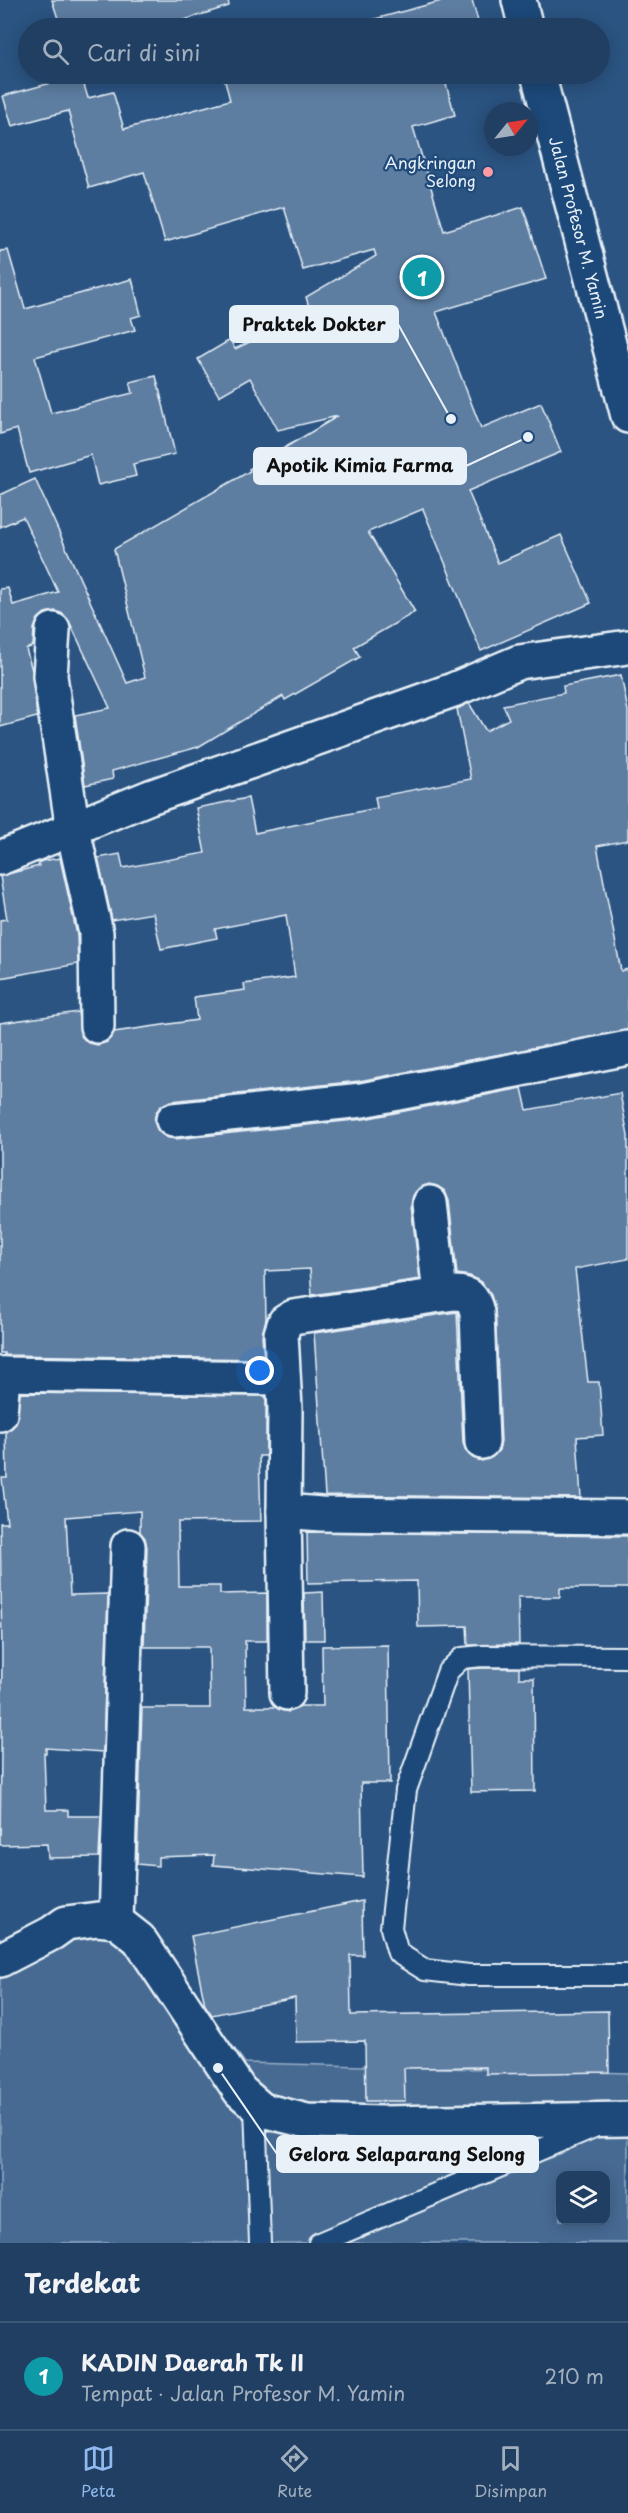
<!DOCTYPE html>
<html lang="id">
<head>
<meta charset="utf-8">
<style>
	:root { --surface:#203f62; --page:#284668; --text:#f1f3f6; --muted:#a2afbe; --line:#3d5877; --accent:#90b9f0 }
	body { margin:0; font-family:"Playpen Sans",sans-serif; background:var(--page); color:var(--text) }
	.controls { position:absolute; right:18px; bottom:18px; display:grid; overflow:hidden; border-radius:12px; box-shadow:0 3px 15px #0003 }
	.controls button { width:54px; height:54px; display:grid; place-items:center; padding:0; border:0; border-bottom:2px solid var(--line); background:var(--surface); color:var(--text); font:30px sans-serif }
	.compass { position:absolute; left:484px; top:102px; width:54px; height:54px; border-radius:50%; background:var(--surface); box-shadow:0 3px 15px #0003; rotate:60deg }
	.you { position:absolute; left:260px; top:1371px; width:21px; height:21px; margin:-15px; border:4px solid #fff; border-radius:50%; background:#1a73e8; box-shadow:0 0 0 9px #1a73e833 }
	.badge { display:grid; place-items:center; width:39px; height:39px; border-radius:50%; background:var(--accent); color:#fff; font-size:20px; font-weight:700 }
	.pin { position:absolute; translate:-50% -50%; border:3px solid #fff; box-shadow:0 2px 6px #0006 }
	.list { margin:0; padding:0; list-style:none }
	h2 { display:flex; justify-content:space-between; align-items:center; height:78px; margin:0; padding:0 24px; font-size:26px }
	h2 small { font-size:20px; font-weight:400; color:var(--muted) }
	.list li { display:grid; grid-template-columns:39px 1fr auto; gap:18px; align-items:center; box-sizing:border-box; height:108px; padding:0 24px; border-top:2px solid var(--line) }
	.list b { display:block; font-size:22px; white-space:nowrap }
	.list p { margin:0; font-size:20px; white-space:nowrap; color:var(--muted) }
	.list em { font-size:20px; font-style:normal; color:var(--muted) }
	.icon { flex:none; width:33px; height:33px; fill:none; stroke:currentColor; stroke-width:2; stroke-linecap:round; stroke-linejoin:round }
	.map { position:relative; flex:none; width:628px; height:2243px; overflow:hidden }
	.search { position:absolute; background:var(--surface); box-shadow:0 3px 15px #0003; left:18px; right:18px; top:18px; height:66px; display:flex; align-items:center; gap:15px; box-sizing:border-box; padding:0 21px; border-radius:33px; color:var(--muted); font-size:22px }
	.sheet { height:186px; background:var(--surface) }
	nav { display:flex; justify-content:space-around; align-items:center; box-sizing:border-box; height:84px; border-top:2px solid var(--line); background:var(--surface); font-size:16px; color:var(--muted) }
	nav a { display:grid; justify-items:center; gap:3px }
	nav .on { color:var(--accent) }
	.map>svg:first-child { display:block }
	.green { fill:#476b93; stroke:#98aec6; stroke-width:1.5; fill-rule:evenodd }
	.building { fill:#5d7da1; stroke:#e8f1f8; stroke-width:1.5 }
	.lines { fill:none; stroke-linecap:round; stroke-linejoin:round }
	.service-casing { stroke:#e8f1f8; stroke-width:24 }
	.minor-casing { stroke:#e8f1f8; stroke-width:38 }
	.tertiary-casing { stroke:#e8f1f8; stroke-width:38 }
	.secondary-casing { stroke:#e8f1f8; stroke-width:38 }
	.service { stroke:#1f4a7a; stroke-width:20 }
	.minor { stroke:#1f4a7a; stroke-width:33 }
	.tertiary { stroke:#1f4a7a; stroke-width:33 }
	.secondary { stroke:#1f4a7a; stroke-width:33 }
	.poi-dot { fill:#ff9aa2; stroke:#1f4a7a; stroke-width:2 }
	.labels { text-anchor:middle; stroke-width:4.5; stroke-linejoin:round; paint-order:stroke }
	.poi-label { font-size:16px; fill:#e8f1f8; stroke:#1f4a7a; text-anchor:end }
	.street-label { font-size:16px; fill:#e8f1f8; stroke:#1f4a7a }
	.leader { fill:none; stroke:#e8f1f8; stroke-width:2 }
	.callout-dot { fill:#e8f1f8; stroke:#1f4a7a; stroke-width:2 }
	.callout { fill:#e8f1f8; stroke:#e8f1f8; stroke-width:2 }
	.callout-label { font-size:18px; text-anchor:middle; font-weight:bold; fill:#111 }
</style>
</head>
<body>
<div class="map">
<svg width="628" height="2243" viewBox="0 0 628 2243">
	<rect width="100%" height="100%" fill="#2b5482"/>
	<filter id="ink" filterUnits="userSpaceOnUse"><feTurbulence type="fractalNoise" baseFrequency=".0167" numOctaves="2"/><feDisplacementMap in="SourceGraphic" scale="12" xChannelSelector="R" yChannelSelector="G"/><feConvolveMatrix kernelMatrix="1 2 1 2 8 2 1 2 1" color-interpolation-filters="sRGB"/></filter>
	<g filter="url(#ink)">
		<!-- green -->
		<path class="green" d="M126 1901 245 2063 628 2073V2243H0V1964ZM560 2176H606V2220H560Z"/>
		<!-- building -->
		<g class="building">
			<polygon points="52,0 228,0 229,6 159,28 61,28"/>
			<polygon points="445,0 472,0 480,28 342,28"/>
			<polygon points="223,74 443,74 455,115 413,127 444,231 523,207 546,279 436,312 481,428 541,403 561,452 468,491 498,563 561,535 591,603 481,651 423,509 368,532 415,612 354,647 360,657 285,700 283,696 198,747 112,771 113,779 85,785 75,715 110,708 69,621 63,614 55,611 45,613 38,619 34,629 33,646 26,649 32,670 37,717 0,727 0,589 8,588 13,605 58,592 23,517 0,527 0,495 35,479 127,683 145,677 114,549 250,471 249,469 338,416 278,430 250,378 219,396 198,359 230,340 235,349 311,313 306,297 376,256 374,250 303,270 284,207 165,242 144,172 89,188 68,111 12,126 3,96 81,75 88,98 113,92 124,129 230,100"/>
			<polygon points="8,250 25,309 132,279 141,315 131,318 135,330 35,357 51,413 133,393 130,382 156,376 175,454 133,464 136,476 98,485 91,455 29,473 17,429 0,434 0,251"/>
			<polygon points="621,675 628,711 628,840 597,846 621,971 628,969 628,1030 359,1081 171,1101 162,1105 156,1112 154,1121 158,1131 166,1137 175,1139 364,1119 522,1088 527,1110 620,1093 628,1136 628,1259 575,1269 588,1382 599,1382 603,1435 577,1437 581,1498 325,1495 314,1333 457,1312 463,1443 466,1451 473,1458 482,1461 492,1457 499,1450 501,1441 495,1309 491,1295 481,1282 470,1276 457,1274 449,1201 445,1191 437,1186 429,1184 419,1188 413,1196 411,1205 420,1279 312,1295 310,1269 265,1271 266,1319 262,1335 264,1359 4,1355 4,1353 0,1353 0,1023 78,1012 81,1036 88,1043 98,1045 107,1042 114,1032 197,1020 194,997 245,990 244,984 295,977 286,915 215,929 217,938 161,949 153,913 112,920 98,858 120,854 123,868 205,853 196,808 248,798 255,833 377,808 375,797 471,779 457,709 469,703 486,731 509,719 503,705 564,693 563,686"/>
			<polygon points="60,858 77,935 78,964 0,978 0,920 7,919 0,876 39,866 38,863 42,861"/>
			<polygon points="20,1393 266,1396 266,1456 259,1456 261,1521 178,1522 179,1586 220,1586 220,1594 267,1593 267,1641 245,1641 246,1707 275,1707 288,1712 300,1706 323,1706 322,1646 388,1645 390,1783 361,1783 363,1877 213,1865 214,1855 158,1857 158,1866 137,1864 142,1708 210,1708 209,1647 144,1647 147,1547 145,1538 140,1532 140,1511 66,1517 70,1595 108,1594 103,1752 46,1748 46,1753 44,1753 46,1810 68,1810 68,1816 101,1816 99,1857 48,1858 47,1844 0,1845 2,1655 0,1523 7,1523 2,1478 7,1478 6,1431 16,1424"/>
			<polygon points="307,1532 628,1536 628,1588 560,1588 560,1597 518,1597 519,1644 468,1645 467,1626 418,1627 417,1581 308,1583"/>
			<polygon points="323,1592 324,1640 305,1640 304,1593"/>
			<polygon points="483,1668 519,1668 519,1678 534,1678 535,1791 471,1792 468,1669"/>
			<polygon points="362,1901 363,1955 350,1955 351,2015 608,2011 609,2072 486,2074 486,2067 404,2068 405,2101 366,2101 365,2041 296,2042 295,1998 212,2015 205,2005 191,1936"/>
		</g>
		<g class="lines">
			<!-- service casing -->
			<g class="service-casing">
				<g id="service">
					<polyline points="628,1657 482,1656 462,1658 448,1671 406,1790 391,1928 398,1953 425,1970 469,1975 628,1975"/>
					<polyline points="255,2106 260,2243"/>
					<polyline points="319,2243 594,2127"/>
				</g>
			</g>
			<!-- minor casing -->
			<g class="minor-casing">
				<g id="minor">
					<polyline points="53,630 50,676 73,830 96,933 97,1026"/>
					<polyline points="173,1120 362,1100 628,1048"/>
					<polyline points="430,1203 440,1294"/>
					<polyline points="0,1374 283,1378"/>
					<polyline points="0,1414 3,1374"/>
					<polyline points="284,1511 321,1514 628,1517"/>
					<path d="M287 1693 284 1511 285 1409 281 1334 285 1322 293 1317 454 1293C469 1293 474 1298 477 1313L482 1442"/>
					<polyline points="116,1921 128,1546"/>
					<polyline points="0,1960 52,1933 66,1923 98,1919 116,1921 139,1939 240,2091 262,2110 307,2121 381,2123 628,2119"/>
				</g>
			</g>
			<!-- tertiary casing -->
			<g class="tertiary-casing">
				<polyline id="tertiary" points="0,858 150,797 453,690 519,662 628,647"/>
			</g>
			<!-- secondary casing -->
			<g class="secondary-casing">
				<g id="secondary">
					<polyline points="519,0 526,28"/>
					<path id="s1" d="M538 74 628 416"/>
				</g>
			</g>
			<!-- service -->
			<use href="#service" class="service"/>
			<!-- minor -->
			<use href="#minor" class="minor"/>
			<!-- tertiary -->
			<use href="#tertiary" class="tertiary"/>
			<!-- secondary -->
			<use href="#secondary" class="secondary"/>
		</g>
	</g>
	<!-- markers -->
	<circle class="poi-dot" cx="488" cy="172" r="6"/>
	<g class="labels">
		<!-- poi labels -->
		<g class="poi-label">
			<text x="476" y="169">Angkringan<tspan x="476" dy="18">Selong</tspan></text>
		</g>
		<!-- street labels -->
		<g class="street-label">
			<text dy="6" stroke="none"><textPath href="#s1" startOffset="159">Jalan Profesor M. Yamin</textPath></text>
		</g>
	</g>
	<!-- callouts -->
	<path class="leader" d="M451 419L398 324M528 437L466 466M218 2068L277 2154"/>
	<g class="callout-dot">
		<circle cx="451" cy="419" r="6"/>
		<circle cx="528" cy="437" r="6"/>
		<circle cx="218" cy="2068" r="6"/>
	</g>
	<g class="callout">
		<rect x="230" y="306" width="168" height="36" rx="6"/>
		<rect x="254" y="448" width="212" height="36" rx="6"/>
		<rect x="277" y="2136" width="261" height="36" rx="6"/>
	</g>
	<g class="callout-label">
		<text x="314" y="331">Praktek Dokter</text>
		<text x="360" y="472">Apotik Kimia Farma</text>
		<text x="407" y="2161">Gelora Selaparang Selong</text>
	</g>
</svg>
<div class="controls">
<button><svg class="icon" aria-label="layers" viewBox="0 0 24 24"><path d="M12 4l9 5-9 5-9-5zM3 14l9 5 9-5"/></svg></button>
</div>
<svg class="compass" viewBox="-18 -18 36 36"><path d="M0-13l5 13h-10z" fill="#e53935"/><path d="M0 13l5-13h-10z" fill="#a2afbe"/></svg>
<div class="you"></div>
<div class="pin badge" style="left:422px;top:277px;background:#0f9aa8">1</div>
<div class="search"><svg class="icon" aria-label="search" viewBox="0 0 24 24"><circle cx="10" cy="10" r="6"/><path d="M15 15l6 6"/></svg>Cari di sini</div>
</div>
<section class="sheet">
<h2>Terdekat<small></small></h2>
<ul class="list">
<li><span class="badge" style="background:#0f9aa8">1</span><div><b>KADIN Daerah Tk II</b><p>Tempat · Jalan Profesor M. Yamin</p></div><em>210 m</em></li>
</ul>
</section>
<nav>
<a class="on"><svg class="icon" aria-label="map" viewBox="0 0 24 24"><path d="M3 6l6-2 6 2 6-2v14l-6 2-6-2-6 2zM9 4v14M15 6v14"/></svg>Peta</a>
<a><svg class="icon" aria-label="directions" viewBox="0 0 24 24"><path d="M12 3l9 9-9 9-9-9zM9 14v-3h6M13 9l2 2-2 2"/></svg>Rute</a>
<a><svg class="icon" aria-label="saved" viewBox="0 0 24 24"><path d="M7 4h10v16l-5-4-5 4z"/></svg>Disimpan</a>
</nav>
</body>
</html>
